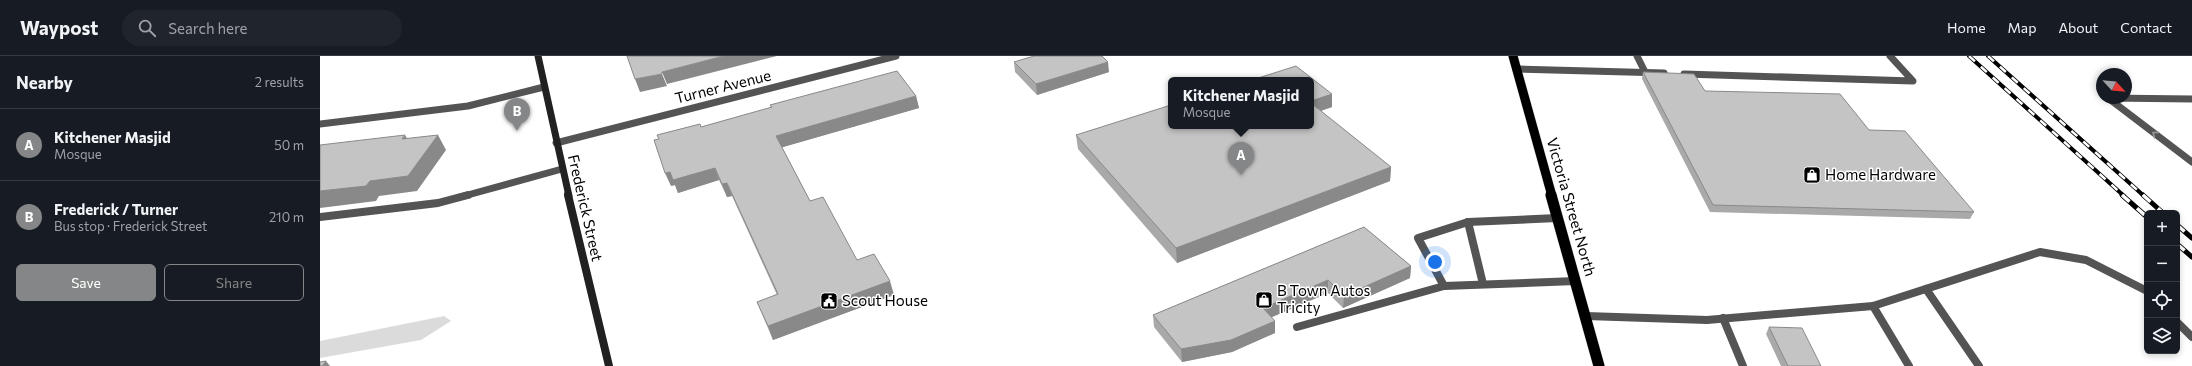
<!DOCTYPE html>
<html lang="en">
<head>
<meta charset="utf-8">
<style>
	:root { --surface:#171b24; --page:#20242c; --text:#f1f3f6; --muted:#9ea1a6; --line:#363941; --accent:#858687 }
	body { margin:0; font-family:Commissioner,sans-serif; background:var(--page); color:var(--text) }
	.controls { position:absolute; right:12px; bottom:12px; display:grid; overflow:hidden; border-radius:6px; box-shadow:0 2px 6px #0003 }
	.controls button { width:36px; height:36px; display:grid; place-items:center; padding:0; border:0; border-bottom:1px solid var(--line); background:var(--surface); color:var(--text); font:20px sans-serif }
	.compass { position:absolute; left:1776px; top:12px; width:36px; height:36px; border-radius:50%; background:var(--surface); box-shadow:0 2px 6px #0003; rotate:116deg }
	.you { position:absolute; left:1115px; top:206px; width:14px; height:14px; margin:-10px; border:3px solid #fff; border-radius:50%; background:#1a73e8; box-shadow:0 0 0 6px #1a73e833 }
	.badge { display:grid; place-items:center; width:26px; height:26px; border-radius:50%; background:var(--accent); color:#fff; font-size:13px; font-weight:700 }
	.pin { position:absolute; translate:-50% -33px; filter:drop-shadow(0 1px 2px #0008) }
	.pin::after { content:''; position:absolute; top:21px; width:14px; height:12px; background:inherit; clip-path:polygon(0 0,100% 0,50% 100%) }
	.popup { position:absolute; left:848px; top:21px; width:146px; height:52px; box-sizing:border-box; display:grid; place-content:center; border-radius:6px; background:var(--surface); filter:drop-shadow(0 1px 3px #0005); font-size:13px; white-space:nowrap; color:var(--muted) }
	.popup b { font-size:15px; color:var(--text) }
	.popup::after { content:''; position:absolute; left:50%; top:100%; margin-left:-8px; border:8px solid transparent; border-top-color:var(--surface) }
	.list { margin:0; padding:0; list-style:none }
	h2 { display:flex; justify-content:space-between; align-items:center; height:52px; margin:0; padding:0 16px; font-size:17px }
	h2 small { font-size:13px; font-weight:400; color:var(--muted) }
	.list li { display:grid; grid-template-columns:26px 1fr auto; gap:12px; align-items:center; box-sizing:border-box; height:72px; padding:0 16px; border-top:1px solid var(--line) }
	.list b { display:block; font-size:15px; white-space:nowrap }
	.list p { margin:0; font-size:13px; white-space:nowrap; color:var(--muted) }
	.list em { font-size:13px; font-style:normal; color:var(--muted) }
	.actions { display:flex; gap:8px; padding:12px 16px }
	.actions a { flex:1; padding:9px 0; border:1px solid var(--accent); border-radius:6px; text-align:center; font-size:14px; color:var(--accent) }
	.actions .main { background:var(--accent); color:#fff }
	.icon { flex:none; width:22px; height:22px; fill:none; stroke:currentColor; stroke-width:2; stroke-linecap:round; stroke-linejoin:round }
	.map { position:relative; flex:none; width:1872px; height:310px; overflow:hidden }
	header { display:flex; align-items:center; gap:24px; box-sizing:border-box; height:56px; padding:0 20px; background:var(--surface); border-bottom:1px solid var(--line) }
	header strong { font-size:19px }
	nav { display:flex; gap:22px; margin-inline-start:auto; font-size:14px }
	.search { width:280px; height:36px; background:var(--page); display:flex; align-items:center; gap:10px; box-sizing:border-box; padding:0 14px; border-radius:22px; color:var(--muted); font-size:15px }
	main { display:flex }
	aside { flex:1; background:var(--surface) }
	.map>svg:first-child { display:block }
	.green { fill:#dbdbdb }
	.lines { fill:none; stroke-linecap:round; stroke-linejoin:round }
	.primary-far1-casing { stroke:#dbdbdb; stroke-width:10 }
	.primary-casing { stroke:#dbdbdb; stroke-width:12 }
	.service-far1 { stroke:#545454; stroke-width:7 }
	.service { stroke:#545454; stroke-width:8 }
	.minor { stroke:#545454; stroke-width:7 }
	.secondary-far1 { stroke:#212121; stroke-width:7 }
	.secondary { stroke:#212121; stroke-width:8 }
	.primary-far1 { stroke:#000; stroke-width:9 }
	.primary { stroke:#000; stroke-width:11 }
	.rail-far1-casing { stroke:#000; stroke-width:4 }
	.rail-casing { stroke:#000; stroke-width:5 }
	.rail-far1 { stroke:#fff; stroke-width:2.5; stroke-dasharray:8; stroke-linecap:butt }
	.rail { stroke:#fff; stroke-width:3.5; stroke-dasharray:10; stroke-linecap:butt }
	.wall { fill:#a9a9a9 }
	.shaded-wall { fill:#898989 }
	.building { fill:#c4c4c4; stroke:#898989 }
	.oneway { stroke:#989898 }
	.labels { text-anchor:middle; stroke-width:3; stroke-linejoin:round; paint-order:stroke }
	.street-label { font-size:15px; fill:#000; stroke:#fff }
	.poi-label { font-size:15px; fill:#000; stroke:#fff; text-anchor:start }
</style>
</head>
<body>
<header>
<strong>Waypost</strong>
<div class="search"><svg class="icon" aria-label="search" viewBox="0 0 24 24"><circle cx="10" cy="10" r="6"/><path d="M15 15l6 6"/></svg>Search here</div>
<nav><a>Home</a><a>Map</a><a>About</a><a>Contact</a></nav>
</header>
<main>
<aside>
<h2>Nearby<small>2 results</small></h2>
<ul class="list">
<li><span class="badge">A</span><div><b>Kitchener Masjid</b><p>Mosque</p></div><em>50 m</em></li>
<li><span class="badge">B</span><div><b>Frederick / Turner</b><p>Bus stop · Frederick Street</p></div><em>210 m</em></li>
</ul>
<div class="actions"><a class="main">Save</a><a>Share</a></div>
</aside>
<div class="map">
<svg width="1872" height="310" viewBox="0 0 1872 310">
	<rect width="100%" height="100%" fill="#fff"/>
	<!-- green -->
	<polygon class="green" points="124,260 131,265 101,284 0,302 0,285"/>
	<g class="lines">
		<!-- primary-far1 casing -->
		<g class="primary-far1-casing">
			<polyline id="primary-far1" points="1193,0 1232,140"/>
		</g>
		<!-- primary casing -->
		<g class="primary-casing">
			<polyline id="primary" points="1231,139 1279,310"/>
		</g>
		<!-- service-far1 -->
		<g class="service-far1">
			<polyline points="1317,0 1325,16"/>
			<polyline points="1196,13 1344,17"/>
			<polyline points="1364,18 1593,25 1570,0"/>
			<polyline points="1872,43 1788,42 1872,106"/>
			<polyline points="0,68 148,50 224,31"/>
			<polyline points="144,140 242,113"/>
		</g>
		<!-- service -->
		<g class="service">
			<polyline points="0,161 118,147 148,139"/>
			<polyline points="1238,162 1148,166 1098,182 1124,230 1256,225"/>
			<polyline points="1148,166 1163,228"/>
			<polyline points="1606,233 1659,310"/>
			<polyline points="1553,250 1589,310"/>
			<polyline points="1266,260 1387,264 1553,250 1720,196 1766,204 1827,235"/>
			<polyline points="1403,262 1423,310"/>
			<polyline points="1857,266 1872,281"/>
			<polyline points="977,271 1124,230"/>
		</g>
		<!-- minor -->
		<polyline class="minor" points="236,87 576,0"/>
		<!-- secondary-far1 -->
		<polyline class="secondary-far1" points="218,0 249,140"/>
		<!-- secondary -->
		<polyline class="secondary" points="248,139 289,310"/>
		<!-- primary-far1 -->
		<use href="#primary-far1" class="primary-far1"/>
		<!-- primary -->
		<use href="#primary" class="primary"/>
		<!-- rail-far1 casing -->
		<g class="rail-far1-casing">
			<g id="rail-far1">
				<polyline points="1649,0 1804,140"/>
				<polyline points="1668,0 1824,140"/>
			</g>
		</g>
		<!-- rail casing -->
		<g class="rail-casing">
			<g id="rail">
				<polyline points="1802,139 1827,161"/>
				<polyline points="1823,139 1843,157"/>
				<polyline points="1857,169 1872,182"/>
				<polyline points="1857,188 1872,201"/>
			</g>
		</g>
		<!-- rail-far1 -->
		<use href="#rail-far1" class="rail-far1"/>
		<!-- rail -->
		<use href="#rail" class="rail"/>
	</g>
	<!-- wall -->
	<g class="wall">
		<polygon points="694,6 789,16 717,39 695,16"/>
		<polygon points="1323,16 1385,35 1549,74 1654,156 1650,163 1390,156 1322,23"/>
		<polygon points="991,24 1012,51 1001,55 1071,111 1070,125 857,207 758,93 756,79"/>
		<polygon points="596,40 599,52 462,91 490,145 537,204 574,239 453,284 437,246 457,239 412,140 407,141 399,124 358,137 355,129 351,130 381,71 451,52 450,49"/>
		<polygon points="1044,171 1091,210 1090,222 1023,252 1008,237 951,261 955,277 912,296 862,306 834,271 833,259"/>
		<polygon points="1449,271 1501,310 1461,310 1446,278"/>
	</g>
	<!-- shaded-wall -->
	<g class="shaded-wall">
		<polygon points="404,0 457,0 347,28 342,16"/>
		<polygon points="788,6 789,16 717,39 716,28"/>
		<polygon points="342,18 347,30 320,36 315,23"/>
		<polygon points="1012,38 1012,51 991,58 991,45"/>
		<polygon points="596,40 599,52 460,92 456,80"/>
		<polygon points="85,79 94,94 82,83"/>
		<polygon points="118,79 126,94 97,135 59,140 56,145 0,152 0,135 50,125"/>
		<polygon points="1071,111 1070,125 857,207 856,192"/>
		<polygon points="395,112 399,124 358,137 355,129 351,130 345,117 350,116"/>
		<polygon points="407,127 412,140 407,141 402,128"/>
		<polygon points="1091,210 1090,222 1023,252 1024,240"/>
		<polygon points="1008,224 1008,237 943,265 943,252"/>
		<polygon points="570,225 574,239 453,284 448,270"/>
		<polygon points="955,265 955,277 912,296 862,306 861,293"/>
		<polygon points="6,305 10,310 2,310"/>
	</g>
	<!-- building -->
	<g class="building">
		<polygon points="307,0 404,0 342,16 342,18 315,23"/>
		<polygon points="714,0 782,0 788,6 716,28 694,6"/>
		<polygon points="976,10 1012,38 991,45 991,24 932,24"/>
		<polygon points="577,15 596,40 456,80 490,145 503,141 537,204 554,198 570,225 448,270 437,246 458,238 407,127 402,128 395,112 353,124 350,116 345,117 334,84 339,83 337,79 380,68 381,71 452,51 450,49"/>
		<polygon points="1323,16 1374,18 1385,35 1520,38 1549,74 1585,75 1654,156 1393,149"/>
		<polygon points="991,47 1071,111 856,192 756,79 851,49 851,70 991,70"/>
		<polygon points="85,79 82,83 118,79 88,120 50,125 46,130 0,135 0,89"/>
		<polygon points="1044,171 1091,210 1024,240 1008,224 943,252 955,265 911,284 861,293 833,259"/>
		<polygon points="1449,271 1482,272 1501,310 1468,310"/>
		<polygon points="6,305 2,310 0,310 0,306"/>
	</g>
	<!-- one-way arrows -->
	<defs><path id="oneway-chevron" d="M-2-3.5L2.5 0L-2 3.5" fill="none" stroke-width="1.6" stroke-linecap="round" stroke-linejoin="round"/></defs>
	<use class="oneway" href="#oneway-chevron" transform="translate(1835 78) rotate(-143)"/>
	<!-- icons -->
	<defs>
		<g id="shop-square" transform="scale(0.9)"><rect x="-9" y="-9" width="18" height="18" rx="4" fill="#000" stroke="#fff"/><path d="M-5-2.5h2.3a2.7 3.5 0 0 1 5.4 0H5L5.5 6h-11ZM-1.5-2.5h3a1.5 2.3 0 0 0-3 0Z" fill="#fff"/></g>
		<g id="civic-square" transform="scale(0.9)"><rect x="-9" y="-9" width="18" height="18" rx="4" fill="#000" stroke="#fff"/><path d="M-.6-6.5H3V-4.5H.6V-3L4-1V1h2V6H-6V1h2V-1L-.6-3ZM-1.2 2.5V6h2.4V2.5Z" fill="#fff"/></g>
	</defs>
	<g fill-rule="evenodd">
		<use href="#shop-square" x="1492" y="119"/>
		<use href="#shop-square" x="944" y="244"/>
		<use href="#civic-square" x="509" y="245"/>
	</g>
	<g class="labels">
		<!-- street labels -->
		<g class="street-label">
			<text transform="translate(403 31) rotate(-14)" y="5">Turner Avenue</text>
			<text transform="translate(1251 151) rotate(74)" y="5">Victoria Street North</text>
			<text transform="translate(265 152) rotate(77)" y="5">Frederick Street</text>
		</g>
		<!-- poi labels -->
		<g class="poi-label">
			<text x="1505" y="124">Home Hardware</text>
			<text x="957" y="240">B Town Autos<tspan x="957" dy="17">Tricity</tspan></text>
			<text x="522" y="250">Scout House</text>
		</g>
	</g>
</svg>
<div class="controls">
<button>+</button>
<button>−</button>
<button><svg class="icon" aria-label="locate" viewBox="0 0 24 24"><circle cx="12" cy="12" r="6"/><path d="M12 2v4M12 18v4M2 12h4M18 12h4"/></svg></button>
<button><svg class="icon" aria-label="layers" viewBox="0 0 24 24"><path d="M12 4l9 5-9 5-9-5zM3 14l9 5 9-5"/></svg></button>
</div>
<svg class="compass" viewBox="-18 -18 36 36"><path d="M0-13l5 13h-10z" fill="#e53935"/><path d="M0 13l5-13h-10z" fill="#9ea1a6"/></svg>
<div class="you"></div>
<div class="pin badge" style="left:921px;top:119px">A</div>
<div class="popup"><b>Kitchener Masjid</b>Mosque</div>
<div class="pin badge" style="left:197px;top:75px">B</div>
</div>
</main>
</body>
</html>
